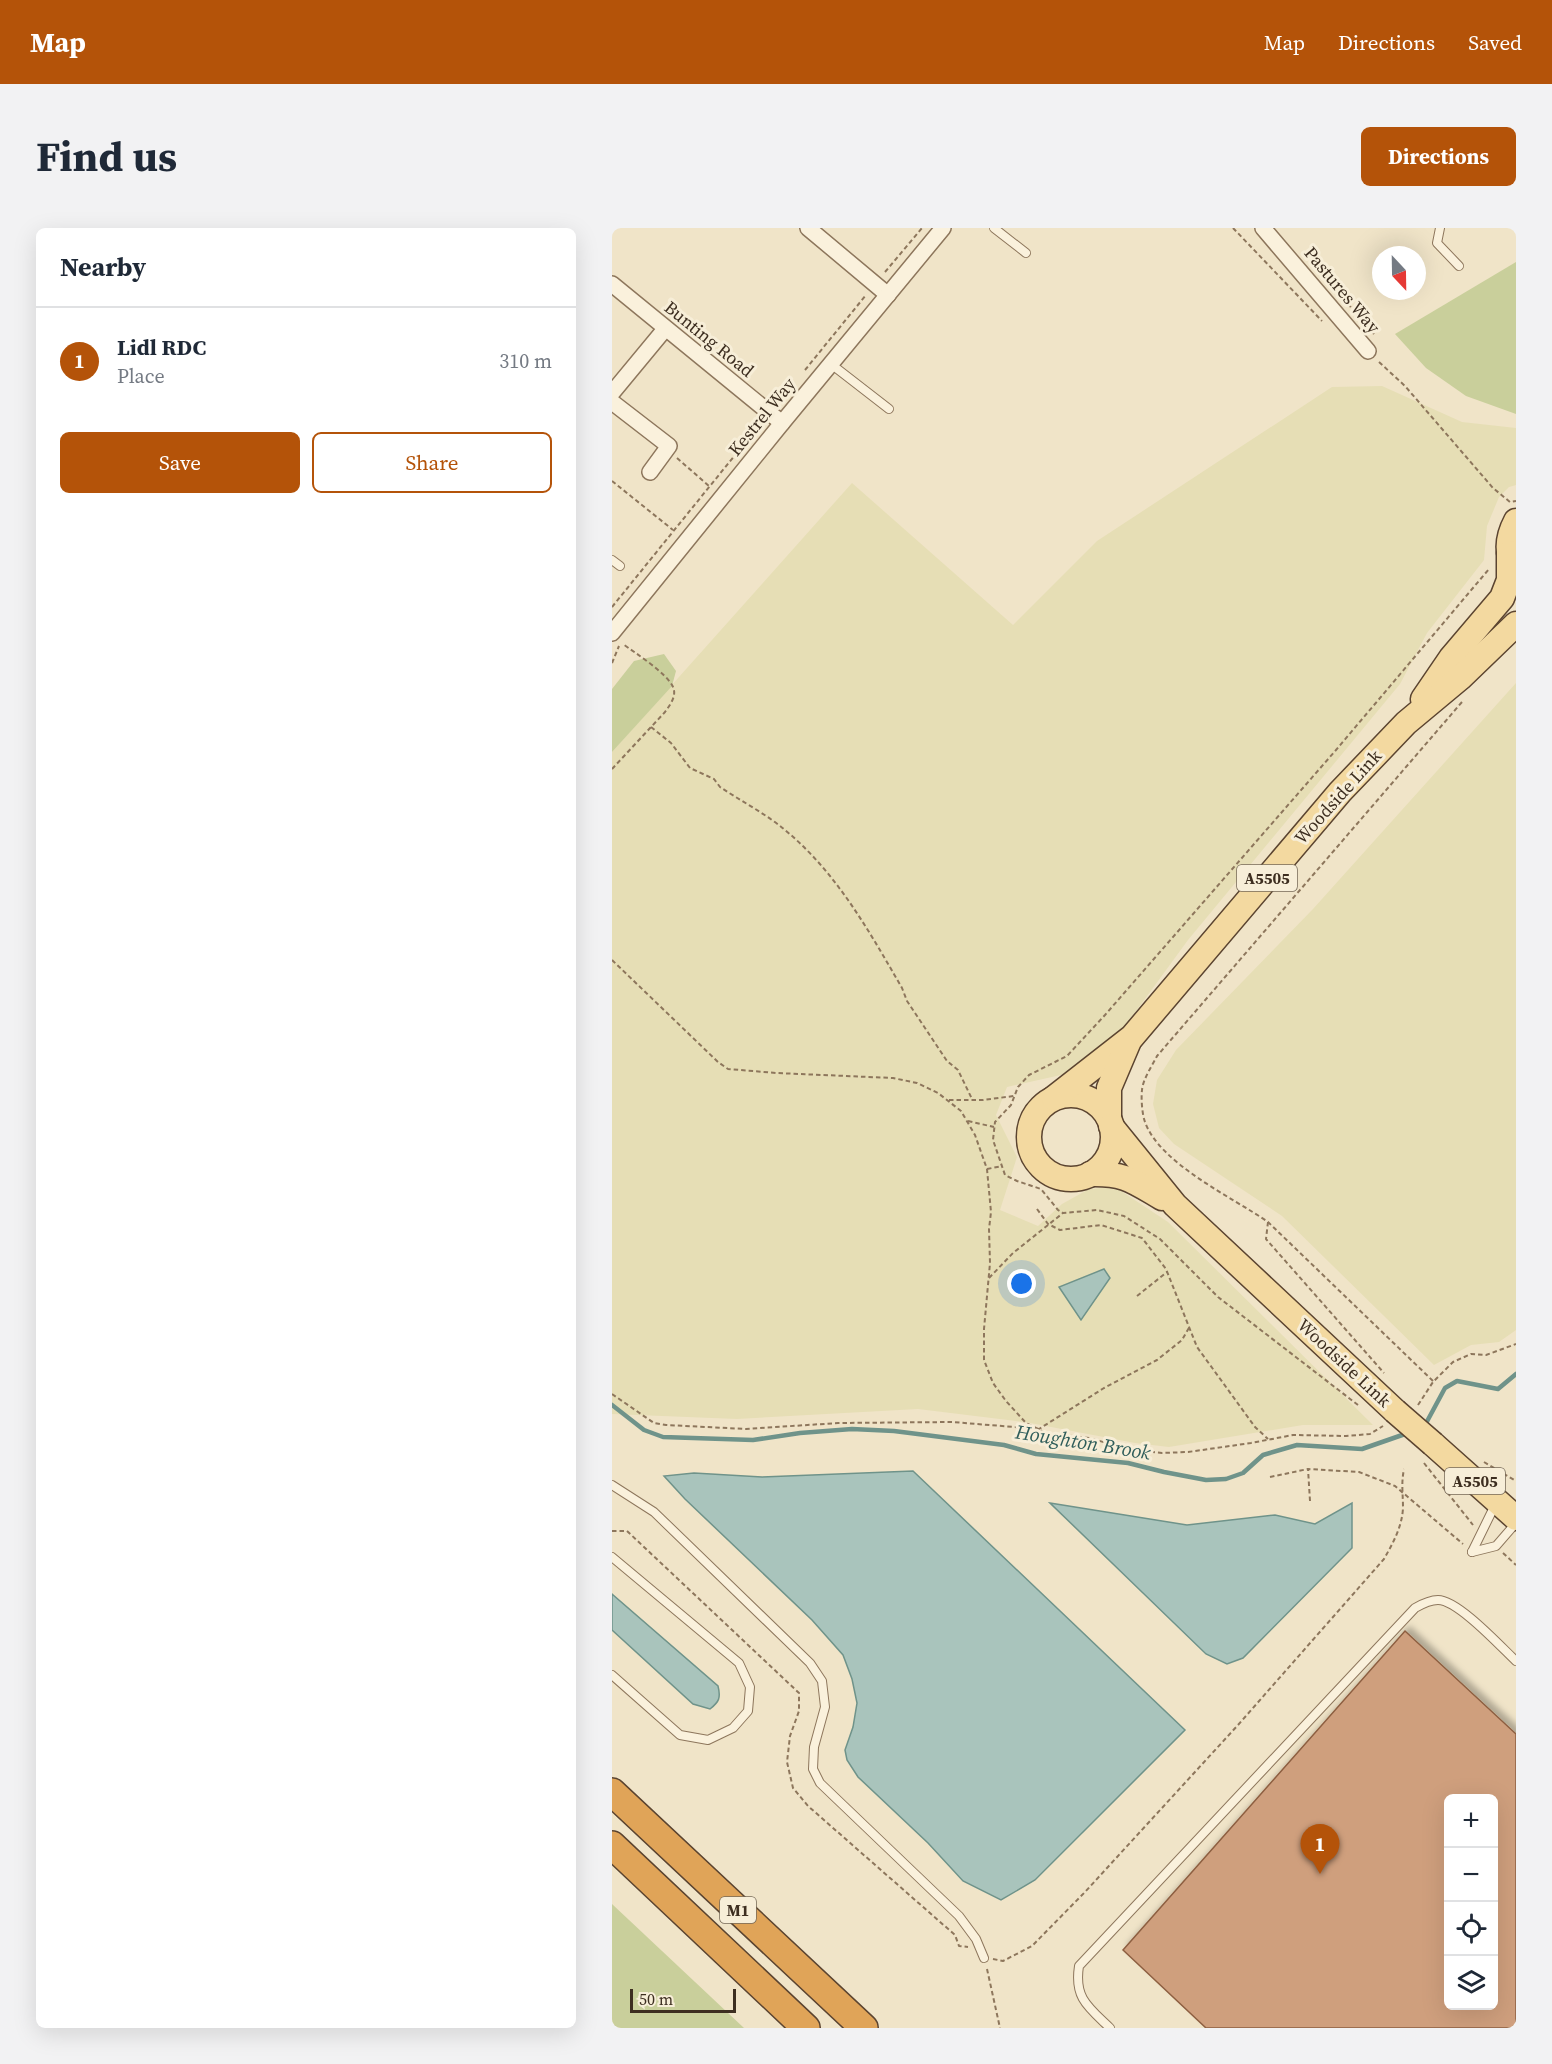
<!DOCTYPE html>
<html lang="en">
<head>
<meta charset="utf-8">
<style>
	:root { --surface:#fff; --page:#f2f2f3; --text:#1f2937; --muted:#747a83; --line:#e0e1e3; --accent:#b45309 }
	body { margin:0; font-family:"Source Serif 4",serif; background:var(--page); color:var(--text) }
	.controls { position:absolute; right:18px; bottom:18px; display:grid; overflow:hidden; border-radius:9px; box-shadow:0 6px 24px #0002 }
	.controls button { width:54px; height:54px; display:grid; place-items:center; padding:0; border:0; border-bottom:2px solid var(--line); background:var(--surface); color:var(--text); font:30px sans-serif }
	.compass { position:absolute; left:760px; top:18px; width:54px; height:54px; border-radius:50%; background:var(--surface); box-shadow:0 6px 24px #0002; rotate:158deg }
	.scale { position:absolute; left:18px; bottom:15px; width:106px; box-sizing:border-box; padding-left:6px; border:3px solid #3d2e20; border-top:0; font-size:16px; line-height:21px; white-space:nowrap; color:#3d2e20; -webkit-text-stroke:4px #f7eed8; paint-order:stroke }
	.you { position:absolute; left:410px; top:1056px; width:21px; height:21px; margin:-15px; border:4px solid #fff; border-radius:50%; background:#1a73e8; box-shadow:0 0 0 9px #1a73e833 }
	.badge { display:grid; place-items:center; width:39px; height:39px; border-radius:50%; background:var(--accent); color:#fff; font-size:20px; font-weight:700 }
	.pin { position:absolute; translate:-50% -50px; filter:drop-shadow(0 2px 3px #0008) }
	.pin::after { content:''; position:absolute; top:32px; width:21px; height:18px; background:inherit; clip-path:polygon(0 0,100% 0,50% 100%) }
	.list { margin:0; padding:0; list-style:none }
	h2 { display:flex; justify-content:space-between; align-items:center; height:78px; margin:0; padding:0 24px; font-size:26px }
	h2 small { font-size:20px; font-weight:400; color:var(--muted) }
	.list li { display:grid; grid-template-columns:39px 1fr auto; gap:18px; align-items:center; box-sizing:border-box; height:108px; padding:0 24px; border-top:2px solid var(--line) }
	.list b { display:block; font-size:22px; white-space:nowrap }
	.list p { margin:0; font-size:20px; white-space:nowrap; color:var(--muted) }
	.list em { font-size:20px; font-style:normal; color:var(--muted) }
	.actions { display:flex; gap:12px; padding:18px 24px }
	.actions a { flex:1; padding:14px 0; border:2px solid var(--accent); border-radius:9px; text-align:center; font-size:21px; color:var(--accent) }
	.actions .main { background:var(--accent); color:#fff }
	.icon { flex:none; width:33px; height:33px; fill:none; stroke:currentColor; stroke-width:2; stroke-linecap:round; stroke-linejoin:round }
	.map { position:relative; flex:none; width:904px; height:1800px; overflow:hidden; border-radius:9px }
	header { display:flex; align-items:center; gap:36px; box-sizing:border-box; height:84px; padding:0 30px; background:var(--accent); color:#fff }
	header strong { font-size:28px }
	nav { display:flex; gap:33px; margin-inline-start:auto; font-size:21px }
	.intro { display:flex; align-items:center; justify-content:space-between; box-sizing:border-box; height:144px; padding:0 36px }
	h1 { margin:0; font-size:42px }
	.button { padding:15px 27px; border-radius:9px; background:var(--accent); color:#fff; font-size:21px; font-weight:700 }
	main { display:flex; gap:36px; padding:0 36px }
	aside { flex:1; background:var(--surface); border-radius:9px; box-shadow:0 6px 24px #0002 }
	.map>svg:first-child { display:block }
	.farmland { fill:#e6deb5 }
	.green { fill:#c9cf9b }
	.water { fill:#a9c4bc; stroke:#6f938a; stroke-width:1.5 }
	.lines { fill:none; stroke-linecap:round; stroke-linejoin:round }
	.stream { stroke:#6f938a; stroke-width:4.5 }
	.building { fill:#cf9f7d; stroke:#8d5f41; stroke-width:1.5; fill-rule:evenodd; filter:url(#shadow) }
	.service-casing { stroke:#8d765c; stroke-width:10 }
	.minor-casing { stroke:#8d765c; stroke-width:18 }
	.primary-casing { stroke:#5b4430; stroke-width:27 }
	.motorway-casing { stroke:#5b4430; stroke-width:30 }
	.path { stroke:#8d765c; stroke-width:2; stroke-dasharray:4.5 3; stroke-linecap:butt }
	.service { stroke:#faf1dc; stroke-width:8 }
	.minor { stroke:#faf1dc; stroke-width:15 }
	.primary { stroke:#f3d9a0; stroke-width:24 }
	.motorway { stroke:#e0a458; stroke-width:27 }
	.primary-bridge-casing { stroke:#5b4430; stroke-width:27; stroke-linecap:butt }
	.primary-bridge { stroke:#f3d9a0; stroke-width:24 }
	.labels { text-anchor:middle; stroke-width:6; stroke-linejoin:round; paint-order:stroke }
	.shield { fill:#f7eed8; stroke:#756857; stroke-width:1.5 }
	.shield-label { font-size:16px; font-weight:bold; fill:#3d2e20 }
	.street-label { font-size:18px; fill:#3d2e20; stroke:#f7eed8 }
	.water-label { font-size:20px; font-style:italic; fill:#2f5d5a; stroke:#f7eed8 }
</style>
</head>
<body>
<header>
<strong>Map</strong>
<nav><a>Map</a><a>Directions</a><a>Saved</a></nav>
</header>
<div class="intro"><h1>Find us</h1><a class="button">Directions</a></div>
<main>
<aside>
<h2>Nearby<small></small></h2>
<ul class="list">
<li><span class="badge">1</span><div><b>Lidl RDC</b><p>Place</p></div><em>310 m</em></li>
</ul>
<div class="actions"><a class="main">Save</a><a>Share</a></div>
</aside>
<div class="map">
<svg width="904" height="1800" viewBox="0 0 904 1800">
	<defs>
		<filter id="shadow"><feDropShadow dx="4.5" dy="-4.5" stdDeviation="3" flood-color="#0004"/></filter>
	</defs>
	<rect width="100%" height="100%" fill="#f0e4c8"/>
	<!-- farmland -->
	<g class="farmland">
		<polygon points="770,158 850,194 904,200 904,257 897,259 887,269 875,298 872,332 815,405 788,456 576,712 511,801 458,845 395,859 384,887 405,929 388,982 426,998 450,976 477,961 503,959 556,994 761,1197 691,1197 557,1219 523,1215 413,1194 306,1181 125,1191 0,1186 0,524 240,255 401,397 485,313 720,159"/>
		<polygon points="904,455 904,1102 887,1114 859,1117 822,1137 670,988 562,916 547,900 541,876 545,852 564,822 701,681"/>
	</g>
	<!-- green -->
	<g class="green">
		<polygon points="904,34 904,186 854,168 814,140 783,106"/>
		<polygon points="52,426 64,443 60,458 0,524 0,461 22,433"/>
		<polygon points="0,1676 132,1800 0,1800"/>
	</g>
	<!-- water -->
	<g class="water">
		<polygon points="492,1041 498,1050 469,1092 447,1059"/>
		<polygon points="301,1243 573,1502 423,1652 389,1672 351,1653 316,1615 246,1549 235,1532 233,1522 241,1499 245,1475 240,1451 231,1427 200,1392 73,1271 52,1248 82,1245 150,1249"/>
		<polygon points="438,1275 575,1297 663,1287 703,1296 740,1275 740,1320 631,1430 615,1436 594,1426"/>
		<path d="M0 1366 106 1458C109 1470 107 1474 98 1481L81 1476 0 1402Z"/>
	</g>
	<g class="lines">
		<!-- stream -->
		<g class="stream">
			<polyline points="0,1177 32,1202 51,1209 141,1212 188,1205 240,1201 282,1203 392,1217 424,1226 516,1235 552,1244 594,1252 614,1251 631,1245 651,1227 685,1217 750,1221 796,1205"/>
			<polyline points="812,1199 833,1160 845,1153 886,1161 904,1146"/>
		</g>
	</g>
	<!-- building -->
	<path class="building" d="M793 1403 904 1506V1800H594L511 1722ZM837 1570H882V1778H837Z"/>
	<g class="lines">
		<!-- service casing -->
		<g class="service-casing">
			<g id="service">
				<polyline points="382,0 414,25"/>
				<polyline points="828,0 825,15 847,38"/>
				<polyline points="219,136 277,181"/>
				<polyline points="0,332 8,338"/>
				<polyline points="0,1257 42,1284 198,1435 210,1453 213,1479 202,1519 201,1541 208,1555 347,1688 364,1711 372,1730"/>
				<polyline points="860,1324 883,1277"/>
				<polyline points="860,1324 884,1318 904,1295"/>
				<polyline points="0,1329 127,1435 138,1459 136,1483 121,1500 96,1512 68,1507 0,1447"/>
				<path d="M498 1800C476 1779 462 1770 467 1738L803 1380C810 1376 818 1372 826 1372 846 1372 889 1419 904 1433"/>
			</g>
		</g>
		<!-- minor casing -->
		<g class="minor-casing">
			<g id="minor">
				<polyline points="196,0 276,67"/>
				<polyline points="651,0 756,123"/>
				<polyline points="0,56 170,195"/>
				<polyline points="0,165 53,101"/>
				<polyline points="0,174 57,218 38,244"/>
				<polyline points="0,405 170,195 331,0"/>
			</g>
		</g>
		<!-- primary casing -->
		<g class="primary-casing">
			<g id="primary">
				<path d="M903 340C893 324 896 308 904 293"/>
				<polyline points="811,471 839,430 890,370 897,352 897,325"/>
				<circle cx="459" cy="909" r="42"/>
				<polyline points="442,870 520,809 728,564 794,495 848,450 904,396"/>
				<polyline points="497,890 497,860 517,813"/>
				<polyline points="499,898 563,977 783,1183"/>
				<path d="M478 946C513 945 521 953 550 970"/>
				<polyline points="821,1216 904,1290"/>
			</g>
		</g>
		<!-- motorway casing -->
		<g class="motorway-casing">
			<g id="motorway">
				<polyline points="0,1564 252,1800"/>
				<polyline points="0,1617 194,1800"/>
			</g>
		</g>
		<!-- path -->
		<g class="path">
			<polyline points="621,0 710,93"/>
			<polyline points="273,44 310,0"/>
			<polyline points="731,70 762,106"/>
			<polyline points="767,134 793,158 881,260 898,274 904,273"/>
			<polyline points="193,142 254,67"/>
			<polyline points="65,230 97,258"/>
			<polyline points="0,253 61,302"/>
			<polyline points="0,379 136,211"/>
			<polyline points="0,435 7,418"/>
			<path d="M39 499 59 515 78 540 102 551 108 559C129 573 154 586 173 602 225 645 257 703 290 760L295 773 335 833 346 842 360 871"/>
			<path d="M0 541 53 484C58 477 65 468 61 459 55 445 23 425 11 416"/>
			<polyline points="0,732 106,834 116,841 164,845 281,850 305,855 326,865 349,883 363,907 375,941 376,952 379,984 377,1001 378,1035 372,1101 372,1132 381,1155 394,1173 414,1195 434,1205 477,1210 520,1222 550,1225 576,1224 639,1215 681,1207 734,1208 758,1206 771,1198"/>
			<polyline points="337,872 371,872 402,868"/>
			<polyline points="356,893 382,899"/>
			<polyline points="375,941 390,938"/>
			<polyline points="425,981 436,996 448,1002 489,997 530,1010 554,1041 585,1119 643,1199 656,1211"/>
			<polyline points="656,994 654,1011 772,1145"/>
			<polyline points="377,1050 401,1025 451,985"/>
			<polyline points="525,1068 555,1044"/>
			<path d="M821 1153 656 994C620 969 548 936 533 894 530 886 529 870 530 862 531 851 540 838 545 828L850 474"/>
			<polyline points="0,1166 42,1195 54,1197 134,1201 226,1195 340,1194 427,1201 492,1160 545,1132 570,1112 578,1098"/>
			<polyline points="746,1177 606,1069 548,1011 512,988 485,982 451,985 446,982 429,961 405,953 393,947 381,912 383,894 399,877 406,859 417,847 455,828 493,787 724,522 877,341"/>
			<polyline points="806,1177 821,1154 841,1134 859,1126 874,1127 904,1116"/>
			<polyline points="872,1234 904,1253"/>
			<polyline points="812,1235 861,1297"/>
			<polyline points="658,1249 696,1241"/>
			<polyline points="698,1273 696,1241 747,1244 783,1258 851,1316"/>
			<polyline points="0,1303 15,1303 187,1465 187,1483 178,1508 175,1534 181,1560 196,1578 343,1707 347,1718 356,1719"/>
			<polyline points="891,1325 904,1337"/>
			<path d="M381 1731 391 1733 420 1718 473 1664 626 1497 772 1331C781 1315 790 1299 791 1280 791 1265 789 1256 792 1241"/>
			<polyline points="375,1741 388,1800"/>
		</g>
		<!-- service -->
		<use href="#service" class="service"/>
		<!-- minor -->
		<use href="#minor" class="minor"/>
		<!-- primary -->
		<use href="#primary" class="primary"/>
		<!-- motorway -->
		<use href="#motorway" class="motorway"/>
		<!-- primary-bridge casing -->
		<g class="primary-bridge-casing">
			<polyline id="primary-bridge" points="783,1183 821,1216"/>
		</g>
		<!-- primary-bridge -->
		<use href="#primary-bridge" class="primary-bridge"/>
	</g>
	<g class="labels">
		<!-- shield labels -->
		<g class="shield">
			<rect x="625" y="637" width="60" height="26" rx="4.5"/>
			<rect x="833" y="1240" width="60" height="26" rx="4.5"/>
			<rect x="108" y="1669" width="36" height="26" rx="4.5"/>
		</g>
		<g class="shield-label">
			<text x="655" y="656">A5505</text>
			<text x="863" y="1259">A5505</text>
			<text x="126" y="1688">M1</text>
		</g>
		<!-- street labels -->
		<g class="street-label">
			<text transform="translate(730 62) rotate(50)" y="6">Pastures Way</text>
			<text transform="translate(97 111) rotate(39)" y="6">Bunting Road</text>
			<text transform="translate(150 189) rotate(-51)" y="6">Kestrel Way</text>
			<text transform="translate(726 569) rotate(-48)" y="6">Woodside Link</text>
			<text transform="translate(732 1135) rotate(43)" y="6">Woodside Link</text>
		</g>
		<!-- water labels -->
		<g class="water-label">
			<text transform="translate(471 1214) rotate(9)" y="7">Houghton Brook</text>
		</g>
	</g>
</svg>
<div class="controls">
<button>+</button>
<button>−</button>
<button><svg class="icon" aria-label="locate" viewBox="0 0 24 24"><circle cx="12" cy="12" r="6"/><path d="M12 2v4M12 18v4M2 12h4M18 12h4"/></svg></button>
<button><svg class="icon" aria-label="layers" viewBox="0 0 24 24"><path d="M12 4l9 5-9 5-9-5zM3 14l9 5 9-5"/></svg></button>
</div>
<svg class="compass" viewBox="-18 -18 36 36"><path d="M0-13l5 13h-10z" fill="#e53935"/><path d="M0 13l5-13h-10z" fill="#747a83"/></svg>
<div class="scale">50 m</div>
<div class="you"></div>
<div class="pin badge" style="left:708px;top:1646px">1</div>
</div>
</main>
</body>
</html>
